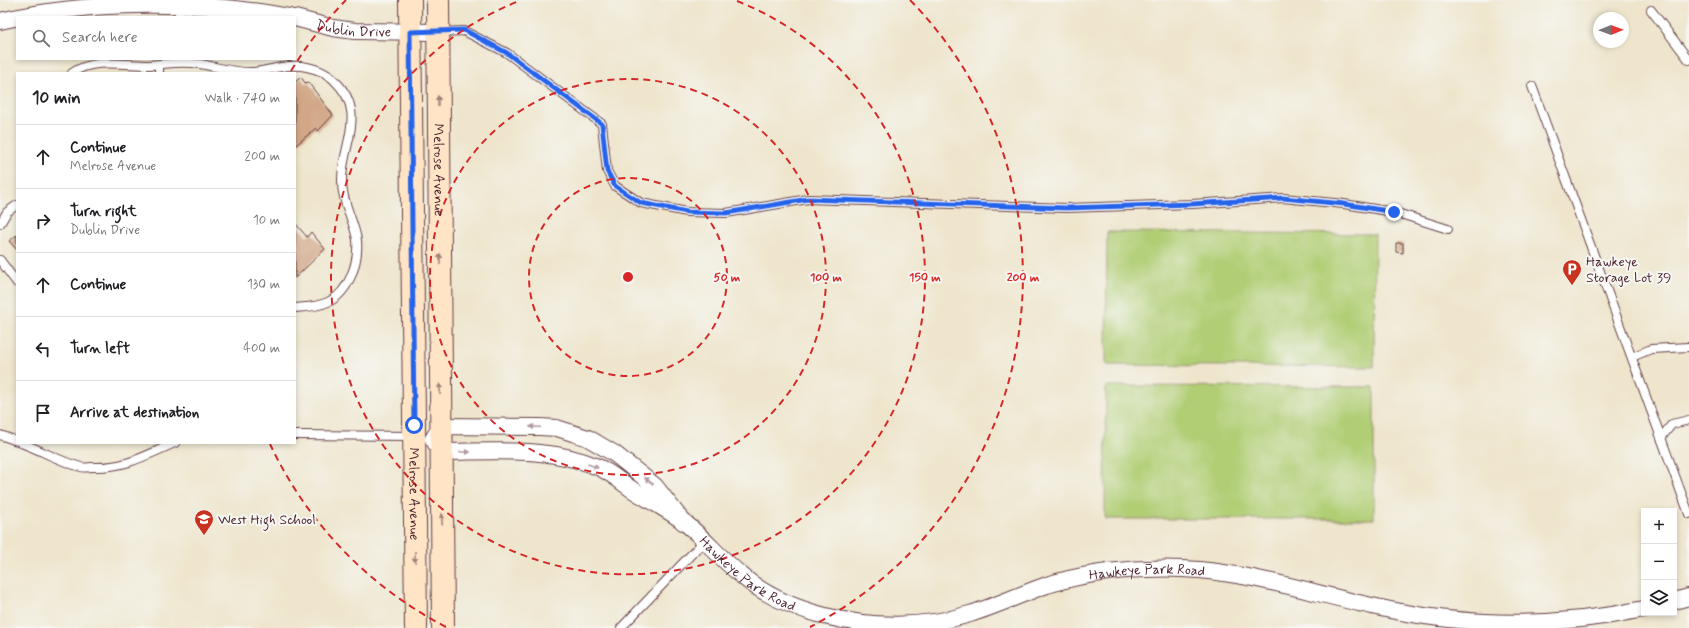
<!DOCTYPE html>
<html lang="en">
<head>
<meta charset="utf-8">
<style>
	:root { --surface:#fff; --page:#f6f6f6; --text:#202124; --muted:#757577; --line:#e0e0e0 }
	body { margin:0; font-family:Mynerve,sans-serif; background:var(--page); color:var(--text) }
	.controls { position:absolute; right:12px; bottom:12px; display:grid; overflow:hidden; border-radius:0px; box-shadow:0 2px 6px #0003 }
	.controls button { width:36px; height:36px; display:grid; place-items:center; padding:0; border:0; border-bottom:1px solid var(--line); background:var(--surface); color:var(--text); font:20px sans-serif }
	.compass { position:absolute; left:1593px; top:12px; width:36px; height:36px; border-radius:50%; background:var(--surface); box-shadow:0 2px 6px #0003; rotate:89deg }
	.stop { position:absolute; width:12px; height:12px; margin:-9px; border:3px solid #2563eb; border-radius:50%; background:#fff }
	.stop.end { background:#2563eb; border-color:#fff; box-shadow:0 1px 4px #0008 }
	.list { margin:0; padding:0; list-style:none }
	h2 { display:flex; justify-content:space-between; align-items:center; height:52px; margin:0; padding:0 16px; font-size:17px }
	h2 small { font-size:13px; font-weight:400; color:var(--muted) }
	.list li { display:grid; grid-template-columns:26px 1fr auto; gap:12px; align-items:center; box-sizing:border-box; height:64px; padding:0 16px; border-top:1px solid var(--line) }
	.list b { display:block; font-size:15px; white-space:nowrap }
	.list p { margin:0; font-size:13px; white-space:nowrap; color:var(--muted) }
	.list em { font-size:13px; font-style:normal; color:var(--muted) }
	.icon { flex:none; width:22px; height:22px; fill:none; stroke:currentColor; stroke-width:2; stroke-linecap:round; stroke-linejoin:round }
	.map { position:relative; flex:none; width:1689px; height:628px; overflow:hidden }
	.search { position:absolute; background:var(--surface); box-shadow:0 2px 6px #0003; left:16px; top:16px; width:280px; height:44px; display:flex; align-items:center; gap:10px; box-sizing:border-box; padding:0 14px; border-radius:0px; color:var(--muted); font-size:15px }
	.panel { position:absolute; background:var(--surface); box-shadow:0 2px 6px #0003; left:16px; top:72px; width:280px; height:372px; border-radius:0px }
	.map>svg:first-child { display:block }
	.green { fill:#b1ce74; stroke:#7e7650 }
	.building { fill:#d2a787 }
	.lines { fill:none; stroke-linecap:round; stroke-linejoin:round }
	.service-casing { stroke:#633d43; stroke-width:10 }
	.minor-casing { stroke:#633d43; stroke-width:18 }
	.secondary-casing { stroke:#633d43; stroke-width:24 }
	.service { stroke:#fff; stroke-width:8 }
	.minor { stroke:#fff; stroke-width:16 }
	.secondary { stroke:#ffe4c6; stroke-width:22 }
	.oneway { fill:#a48278 }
	.oneway2 { fill:#ae9aa0 }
	.route { stroke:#2563eb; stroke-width:5 }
	.ring { fill:none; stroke:#d62828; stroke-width:2; stroke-dasharray:7 5 }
	.labels { text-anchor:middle; stroke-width:4; stroke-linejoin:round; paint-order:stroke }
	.street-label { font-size:14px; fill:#4a1f2b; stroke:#f6f6f2 }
	.poi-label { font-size:14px; fill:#4a1f2b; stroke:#f6f6f2; text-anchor:start }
	.centre { fill:#d62828; stroke:#f6f6f2; stroke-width:2 }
	.ring-label { font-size:12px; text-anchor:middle; font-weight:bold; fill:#d62828; stroke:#f6f6f2; stroke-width:4; stroke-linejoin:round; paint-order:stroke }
</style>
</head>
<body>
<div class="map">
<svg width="1689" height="628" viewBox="0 0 1689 628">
	<rect width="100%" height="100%" fill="#f6f6f2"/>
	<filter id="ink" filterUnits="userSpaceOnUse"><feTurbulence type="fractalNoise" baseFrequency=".025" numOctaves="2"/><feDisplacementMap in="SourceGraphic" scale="8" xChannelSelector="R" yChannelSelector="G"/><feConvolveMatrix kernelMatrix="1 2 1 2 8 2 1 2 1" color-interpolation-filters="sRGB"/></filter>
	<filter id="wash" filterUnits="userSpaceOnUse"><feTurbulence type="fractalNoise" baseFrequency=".012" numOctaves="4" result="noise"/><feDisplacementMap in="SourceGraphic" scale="16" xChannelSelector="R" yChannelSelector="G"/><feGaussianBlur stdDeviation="0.9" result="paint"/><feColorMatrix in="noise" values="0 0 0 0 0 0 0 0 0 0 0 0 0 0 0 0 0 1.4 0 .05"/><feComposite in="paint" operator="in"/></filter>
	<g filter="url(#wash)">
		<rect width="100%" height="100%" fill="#eee5cc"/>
		<!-- green -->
		<g class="green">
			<polygon points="1107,232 1375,234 1374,367 1106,365"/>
			<polygon points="1106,386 1374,387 1374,519 1105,519"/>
		</g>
		<g id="blocks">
			<!-- building -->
			<g class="building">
				<polygon points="301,77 305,83 308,82 333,115 318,131 316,128 295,146 295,82"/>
				<polygon points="295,223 307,237 311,232 325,249 295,278"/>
				<polygon points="17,235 17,250 9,241"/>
				<polygon points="1396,243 1403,243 1403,253 1396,252"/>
			</g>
		</g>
	</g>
	<g filter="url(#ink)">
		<use href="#blocks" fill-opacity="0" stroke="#633d43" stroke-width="1"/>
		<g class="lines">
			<!-- service casing -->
			<g class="service-casing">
				<g id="service">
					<polyline points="1651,10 1689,60"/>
					<polyline points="179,17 179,3"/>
					<polyline points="439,32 464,31 507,53 602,124 607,171 615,186 641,203 687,212 726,213 808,199 1066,208 1192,204 1283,198 1344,204 1394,212 1448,229"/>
					<path d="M72 73C93 58 125 65 149 65 166 64 183 61 200 64 218 67 235 73 254 72 273 70 288 63 307 67 317 69 327 73 334 80 369 113 341 145 342 182 342 203 354 220 357 240 359 262 349 293 328 302 317 307 306 307 295 308"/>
					<polyline points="159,73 159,64"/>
					<polyline points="1532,86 1689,514"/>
					<polyline points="0,224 7,212 17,205"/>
					<polyline points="0,260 17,283"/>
					<polyline points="1632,357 1651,349 1689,347"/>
					<polyline points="0,435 17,441"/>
					<polyline points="295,435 414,436"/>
					<polyline points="1661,438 1672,424 1689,420"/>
					<path d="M21 443C41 450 61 462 81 467 85 468 89 467 93 467 126 468 146 455 175 443"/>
					<polyline points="621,628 704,541"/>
				</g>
			</g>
			<!-- minor casing -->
			<g class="minor-casing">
				<g id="minor">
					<path id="s1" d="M295 18 333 28 355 31 438 32"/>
					<path d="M0 21C92 0 198 0 290 17"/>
					<path id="s2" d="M683 522 655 486 615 454 588 438 557 428 540 427 441 426 433 439 441 452C493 452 549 446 598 467 610 472 620 481 630 488 648 500 667 509 684 522 704 538 720 558 740 574 763 595 795 608 825 616 871 628 924 628 970 614 996 606 1021 594 1047 585 1079 575 1114 570 1147 569 1229 565 1295 589 1372 606 1462 627 1554 628 1644 609"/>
					<polyline points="1674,601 1689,597"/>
				</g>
			</g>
			<!-- secondary casing -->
			<g class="secondary-casing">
				<g id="secondary">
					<path id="s3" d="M410 0 416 628"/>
					<path id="s4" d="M438 0 443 628"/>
				</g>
			</g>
			<!-- service -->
			<use href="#service" class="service"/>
			<!-- minor -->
			<use href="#minor" class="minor"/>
			<!-- secondary -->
			<use href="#secondary" class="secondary"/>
		</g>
		<!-- one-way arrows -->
		<defs><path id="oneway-solid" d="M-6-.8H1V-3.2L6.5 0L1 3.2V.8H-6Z"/></defs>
		<g class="oneway">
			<use href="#oneway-solid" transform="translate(438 101) rotate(-90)"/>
			<use href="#oneway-solid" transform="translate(440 259) rotate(-90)"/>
			<use href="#oneway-solid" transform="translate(440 389) rotate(-90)"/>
			<use href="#oneway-solid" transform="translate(442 519) rotate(-91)"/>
			<use href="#oneway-solid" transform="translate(415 557) rotate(90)"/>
		</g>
		<g class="oneway2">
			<use href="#oneway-solid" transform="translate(535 427) rotate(-178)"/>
			<use href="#oneway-solid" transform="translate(465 452)"/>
			<use href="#oneway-solid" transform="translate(593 466) rotate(20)"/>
			<use href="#oneway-solid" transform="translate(649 481) rotate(-143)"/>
		</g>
	</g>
	<g class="lines" filter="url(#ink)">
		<!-- route -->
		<polyline class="route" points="414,425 410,32 464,30 507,53 602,124 607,171 615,186 641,203 687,212 726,213 808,199 1066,208 1192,204 1283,198 1344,204 1394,212"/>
	</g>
	<!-- distance rings -->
	<g class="ring">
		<circle cx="628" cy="277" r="99"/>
		<circle cx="628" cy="277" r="198"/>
		<path d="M737 1A297 297 0 1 1 519 1"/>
		<path d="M446 627A395 395 0 0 1 270 444M291 71A395 395 0 0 1 346 0M910 0A395 395 0 0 1 810 627"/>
	</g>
	<!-- icons -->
	<defs>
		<g id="parking-pin" transform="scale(1)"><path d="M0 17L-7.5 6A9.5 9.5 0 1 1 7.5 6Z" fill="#c8321e" stroke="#f6f6f2"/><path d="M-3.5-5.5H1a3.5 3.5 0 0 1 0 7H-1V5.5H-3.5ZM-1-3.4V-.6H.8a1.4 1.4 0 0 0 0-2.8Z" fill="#fff"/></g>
		<g id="school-pin" transform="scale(1)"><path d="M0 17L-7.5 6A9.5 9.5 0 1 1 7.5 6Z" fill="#c8321e" stroke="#f6f6f2"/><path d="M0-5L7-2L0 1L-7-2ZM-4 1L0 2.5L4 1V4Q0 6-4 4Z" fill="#fff"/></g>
	</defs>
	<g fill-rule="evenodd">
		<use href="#parking-pin" x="1572" y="269"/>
		<use href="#school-pin" x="204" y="519"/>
	</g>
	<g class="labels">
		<!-- street labels -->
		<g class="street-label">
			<text dy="5" stroke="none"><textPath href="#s1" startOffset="60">Dublin Drive</textPath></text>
			<text dy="5" stroke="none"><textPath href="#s4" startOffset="170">Melrose Avenue</textPath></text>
			<text dy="5" stroke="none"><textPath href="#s3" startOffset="494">Melrose Avenue</textPath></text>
			<text dy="5" stroke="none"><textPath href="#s2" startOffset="651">Hawkeye Park Road</textPath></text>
			<text dy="5" stroke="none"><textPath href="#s2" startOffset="1071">Hawkeye Park Road</textPath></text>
		</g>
		<!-- poi labels -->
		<g class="poi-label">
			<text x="1586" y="266">Hawkeye<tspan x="1586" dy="16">Storage Lot 39</tspan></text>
			<text x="218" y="524">West High School</text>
		</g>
	</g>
	<circle cx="628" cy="277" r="6" class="centre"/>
	<g class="ring-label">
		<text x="727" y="281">50 m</text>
		<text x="826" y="281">100 m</text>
		<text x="925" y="281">150 m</text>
		<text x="1023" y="281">200 m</text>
	</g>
</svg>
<div class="controls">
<button>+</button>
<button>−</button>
<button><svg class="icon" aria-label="layers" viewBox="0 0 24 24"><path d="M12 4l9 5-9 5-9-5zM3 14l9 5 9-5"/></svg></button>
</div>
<svg class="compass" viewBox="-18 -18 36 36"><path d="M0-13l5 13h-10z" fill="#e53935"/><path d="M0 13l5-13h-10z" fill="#757577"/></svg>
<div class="stop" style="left:414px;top:425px"></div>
<div class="stop end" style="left:1394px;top:212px"></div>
<div class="search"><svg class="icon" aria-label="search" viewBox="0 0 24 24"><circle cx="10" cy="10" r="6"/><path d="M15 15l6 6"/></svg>Search here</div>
<section class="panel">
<h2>10 min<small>Walk · 740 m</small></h2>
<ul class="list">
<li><svg class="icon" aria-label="ahead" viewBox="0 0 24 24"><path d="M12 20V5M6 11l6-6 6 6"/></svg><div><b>Continue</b><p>Melrose Avenue</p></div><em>200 m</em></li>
<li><svg class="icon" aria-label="right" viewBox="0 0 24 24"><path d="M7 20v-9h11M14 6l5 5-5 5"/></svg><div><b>Turn right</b><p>Dublin Drive</p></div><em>10 m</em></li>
<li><svg class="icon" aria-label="ahead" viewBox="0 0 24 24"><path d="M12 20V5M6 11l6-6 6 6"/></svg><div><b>Continue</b></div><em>130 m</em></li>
<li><svg class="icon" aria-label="left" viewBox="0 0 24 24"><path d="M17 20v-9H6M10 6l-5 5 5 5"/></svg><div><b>Turn left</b></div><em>400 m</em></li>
<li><svg class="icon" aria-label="arrive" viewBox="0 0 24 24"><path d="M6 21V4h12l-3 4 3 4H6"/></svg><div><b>Arrive at destination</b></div></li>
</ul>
</section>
</div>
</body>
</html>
